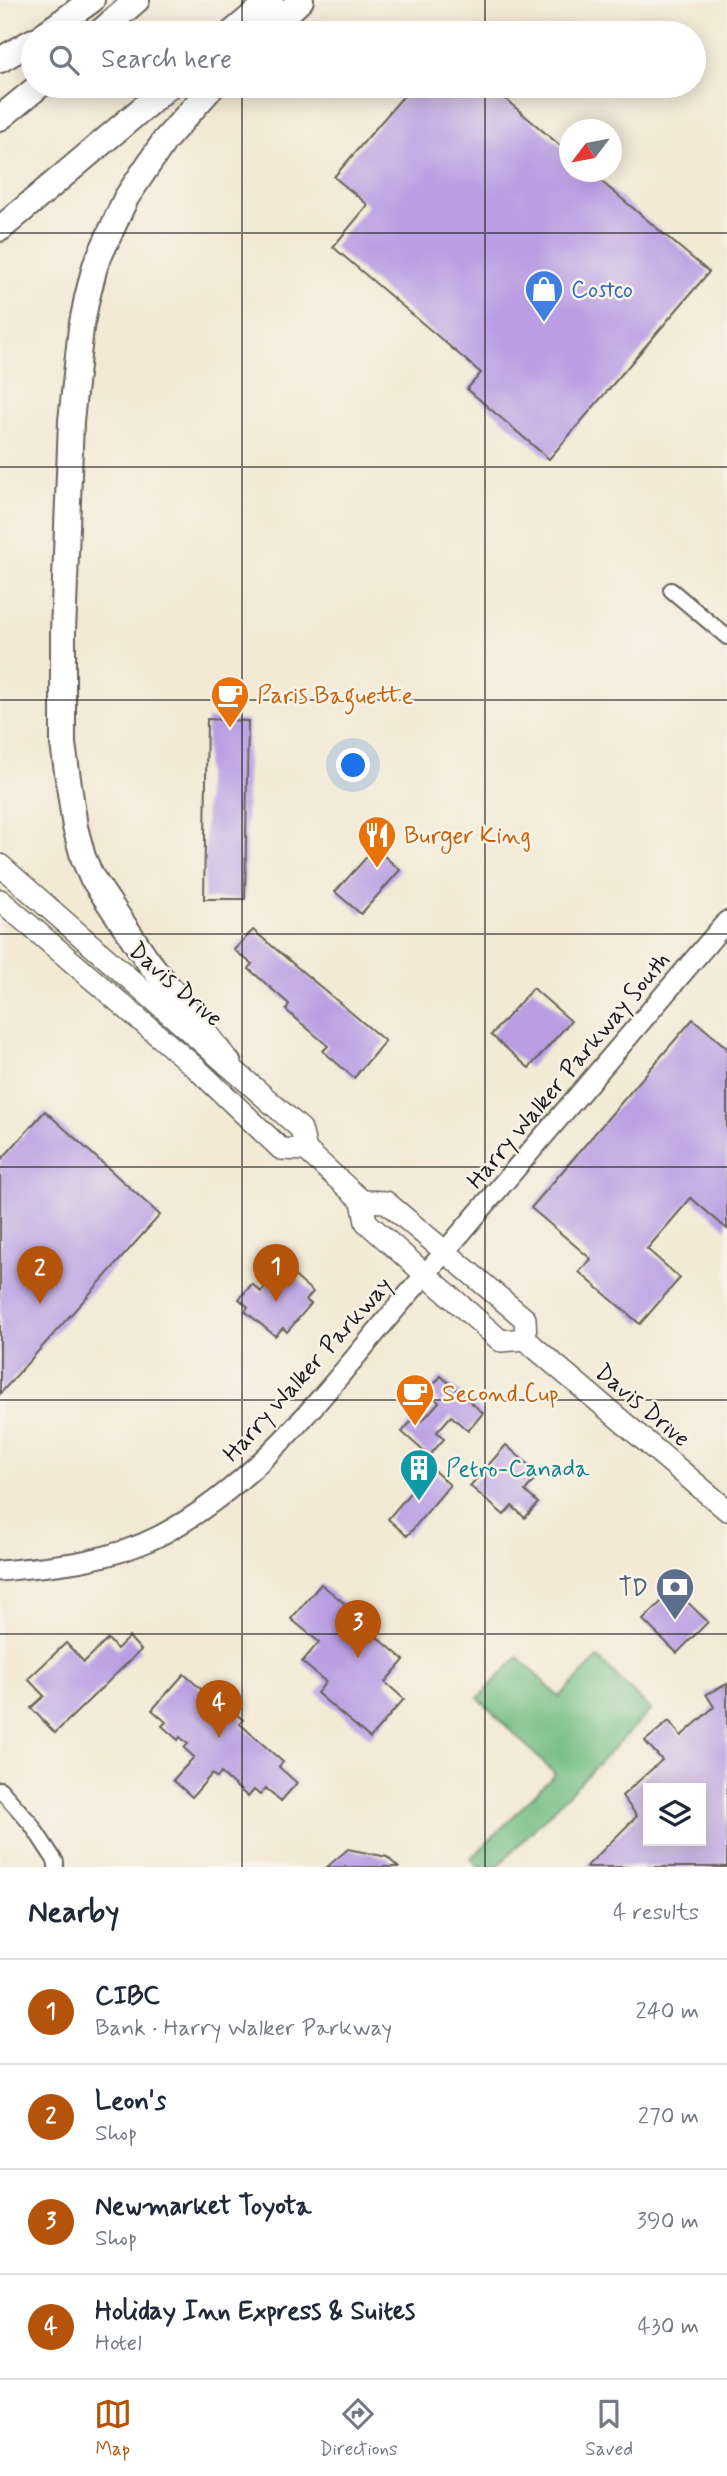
<!DOCTYPE html>
<html lang="en">
<head>
<meta charset="utf-8">
<style>
	:root { --surface:#fff; --page:#f6f6f7; --text:#1f2937; --muted:#747a83; --line:#e0e1e3; --accent:#b45309 }
	body { margin:0; font-family:Mynerve,sans-serif; background:var(--page); color:var(--text) }
	.controls { position:absolute; right:21px; bottom:21px; display:grid; overflow:hidden; border-radius:0px; box-shadow:0 4px 18px #0003 }
	.controls button { width:63px; height:63px; display:grid; place-items:center; padding:0; border:0; border-bottom:2px solid var(--line); background:var(--surface); color:var(--text); font:35px sans-serif }
	.compass { position:absolute; left:559px; top:119px; width:63px; height:63px; border-radius:50%; background:var(--surface); box-shadow:0 4px 18px #0003; rotate:238deg }
	.you { position:absolute; left:354px; top:766px; width:24px; height:24px; margin:-18px; border:5px solid #fff; border-radius:50%; background:#1a73e8; box-shadow:0 0 0 10px #1a73e833 }
	.badge { display:grid; place-items:center; width:46px; height:46px; border-radius:50%; background:var(--accent); color:#fff; font-size:23px; font-weight:700 }
	.pin { position:absolute; translate:-50% -58px; filter:drop-shadow(0 2px 4px #0008) }
	.pin::after { content:''; position:absolute; top:37px; width:24px; height:21px; background:inherit; clip-path:polygon(0 0,100% 0,50% 100%) }
	.list { margin:0; padding:0; list-style:none }
	h2 { display:flex; justify-content:space-between; align-items:center; height:91px; margin:0; padding:0 28px; font-size:30px }
	h2 small { font-size:23px; font-weight:400; color:var(--muted) }
	.list li { display:grid; grid-template-columns:46px 1fr auto; gap:21px; align-items:center; box-sizing:border-box; height:105px; padding:0 28px; border-top:2px solid var(--line) }
	.list b { display:block; font-size:26px; white-space:nowrap }
	.list p { margin:0; font-size:23px; white-space:nowrap; color:var(--muted) }
	.list em { font-size:23px; font-style:normal; color:var(--muted) }
	.icon { flex:none; width:38px; height:38px; fill:none; stroke:currentColor; stroke-width:2; stroke-linecap:round; stroke-linejoin:round }
	.map { position:relative; flex:none; width:727px; height:1867px; overflow:hidden }
	.search { position:absolute; background:var(--surface); box-shadow:0 4px 18px #0003; left:21px; right:21px; top:21px; height:77px; display:flex; align-items:center; gap:18px; box-sizing:border-box; padding:0 24px; border-radius:38px; color:var(--muted); font-size:26px }
	.sheet { height:511px; background:var(--surface) }
	nav { display:flex; justify-content:space-around; align-items:center; box-sizing:border-box; height:98px; border-top:2px solid var(--line); background:var(--surface); font-size:19px; color:var(--muted) }
	nav a { display:grid; justify-items:center; gap:4px }
	nav .on { color:var(--accent) }
	.map>svg:first-child { display:block }
	.forest { fill:#71bc83; stroke:#466c50; stroke-width:2 }
	.building { fill:#ba9de3; fill-rule:evenodd }
	.lines { fill:none; stroke-linecap:round; stroke-linejoin:round }
	.street-casing { stroke:#67645c; stroke-width:18 }
	.secondary-casing { stroke:#67645c; stroke-width:23 }
	.primary-casing { stroke:#67645c; stroke-width:24 }
	.highway-casing { stroke:#67645c; stroke-width:28 }
	.street { stroke:#fff; stroke-width:14 }
	.secondary { stroke:#fff; stroke-width:19 }
	.primary { stroke:#fff; stroke-width:21 }
	.highway { stroke:#fff; stroke-width:24 }
	.grid { fill:none; stroke:#1c1c1c; stroke-width:2; stroke-opacity:0.55 }
	.labels { text-anchor:middle; stroke-width:5; stroke-linejoin:round; paint-order:stroke }
	.shop-label { font-size:24px; fill:#366cbe; stroke:#f7f3e8; text-anchor:start }
	.food-label { font-size:24px; fill:#c56008; stroke:#f7f3e8; text-anchor:start }
	.street-label { font-size:24px; fill:#1c1c1c; stroke:#f7f3e8 }
	.culture-label { font-size:24px; fill:#0d838f; stroke:#f7f3e8; text-anchor:start }
	.service-label { font-size:24px; fill:#4e5e75; stroke:#f7f3e8; text-anchor:end }
</style>
</head>
<body>
<div class="map">
<svg width="727" height="1867" viewBox="0 0 727 1867">
	<rect width="100%" height="100%" fill="#f7f3e8"/>
	<filter id="ink" filterUnits="userSpaceOnUse"><feTurbulence type="fractalNoise" baseFrequency=".0143" numOctaves="2"/><feDisplacementMap in="SourceGraphic" scale="14" xChannelSelector="R" yChannelSelector="G"/><feConvolveMatrix kernelMatrix="1 2 1 2 8 2 1 2 1" color-interpolation-filters="sRGB"/></filter>
	<filter id="wash" filterUnits="userSpaceOnUse"><feTurbulence type="fractalNoise" baseFrequency=".00686" numOctaves="4" result="noise"/><feDisplacementMap in="SourceGraphic" scale="28" xChannelSelector="R" yChannelSelector="G"/><feGaussianBlur stdDeviation="1.57" result="paint"/><feColorMatrix in="noise" values="0 0 0 0 0 0 0 0 0 0 0 0 0 0 0 0 0 1.4 0 .05"/><feComposite in="paint" operator="in"/></filter>
	<g filter="url(#wash)">
		<rect width="100%" height="100%" fill="#f3e9d4"/>
		<!-- forest -->
		<polygon class="forest" points="518,1657 559,1697 598,1658 651,1710 497,1867 479,1867 471,1859 555,1774 478,1698"/>
		<g id="blocks">
			<!-- building -->
			<g class="building">
				<polygon points="412,86 490,86 570,154 570,172 590,172 709,272 549,459 467,389 481,373 333,247 368,205 334,177"/>
				<polygon points="207,719 248,721 245,899 204,899"/>
				<polygon points="375,848 400,870 361,914 335,892"/>
				<polygon points="253,930 385,1041 354,1078 323,1051 328,1046 286,1010 289,1004 249,969 252,964 234,950"/>
				<polygon points="533,988 571,1021 529,1068 491,1035"/>
				<polygon points="693,1019 727,1048 727,1229 691,1198 647,1249 680,1278 640,1324 579,1272 591,1259 531,1208"/>
				<polygon points="45,1111 160,1215 0,1394 0,1161"/>
				<polygon points="283,1266 313,1292 306,1300 311,1304 287,1332 283,1328 275,1336 245,1311 248,1307 239,1299 252,1284 261,1292"/>
				<polygon points="441,1376 483,1413 468,1431 451,1416 437,1432 444,1439 429,1456 402,1432 416,1416 422,1421 439,1402 427,1392"/>
				<polygon points="506,1445 539,1474 525,1491 538,1503 525,1518 512,1506 504,1515 470,1486"/>
				<polygon points="431,1468 450,1485 407,1536 388,1519"/>
				<polygon points="321,1584 349,1607 346,1610 404,1660 385,1682 404,1699 370,1738 317,1693 326,1682 302,1662 319,1642 291,1619"/>
				<polygon points="674,1589 708,1622 677,1653 643,1620"/>
				<polygon points="129,1637 141,1650 55,1733 31,1708 44,1696 28,1679 66,1643 84,1662 108,1639 117,1649"/>
				<polygon points="184,1674 218,1704 221,1701 243,1720 240,1724 283,1762 279,1767 297,1783 281,1801 266,1788 260,1795 254,1790 248,1797 221,1773 217,1778 212,1774 192,1797 173,1780 194,1757 184,1748 188,1744 180,1737 178,1740 162,1726 166,1722 152,1710"/>
				<path d="M727 1684V1867H586L637 1816 622 1796 662 1760 645 1741 669 1721 681 1736 714 1707 706 1694ZM648 1788H701V1841H648Z"/>
				<polygon points="348,1849 387,1857 398,1867 327,1867"/>
			</g>
		</g>
	</g>
	<g filter="url(#ink)">
		<use href="#blocks" fill-opacity="0" stroke="#67645c" stroke-width="2"/>
		<g class="lines">
			<!-- street casing -->
			<g class="street-casing">
				<g id="street">
					<polyline points="671,590 727,637"/>
					<polyline points="0,1789 31,1824 56,1862 56,1867"/>
				</g>
			</g>
			<!-- secondary casing -->
			<g class="secondary-casing">
				<path id="secondary" d="M0 1571C55 1566 109 1562 159 1536 264 1482 335 1378 411 1291 517 1168 622 1044 727 921"/>
			</g>
			<!-- primary casing -->
			<g class="primary-casing">
				<g id="primary">
					<polyline points="0,865 301,1129 306,1150 362,1201 366,1222 501,1341 526,1339"/>
					<polyline points="0,900 196,1068 281,1149 306,1150"/>
					<polyline points="362,1201 386,1202 525,1319 526,1339 534,1347 727,1510"/>
				</g>
			</g>
			<!-- highway casing -->
			<g class="highway-casing">
				<g id="highway">
					<polyline points="46,33 92,0"/>
					<polyline points="99,33 137,0"/>
					<polyline points="232,33 271,0"/>
					<polyline points="266,33 301,0"/>
					<polyline points="0,60 33,41"/>
					<polyline points="213,86 165,140 126,198 95,266 87,298 81,328 71,421 63,633 63,744 75,827 83,857 91,876 148,961 229,1064"/>
					<polyline points="0,118 39,86"/>
					<polyline points="0,229 169,86"/>
				</g>
			</g>
			<!-- street -->
			<use href="#street" class="street"/>
			<!-- secondary -->
			<use href="#secondary" class="secondary"/>
			<!-- primary -->
			<use href="#primary" class="primary"/>
			<!-- highway -->
			<use href="#highway" class="highway"/>
		</g>
	</g>
	<!-- grid -->
	<path class="grid" d="M242 0V33M485 0V33M242 86V1867M485 86V1867M0 233H727M0 467H727M0 700H727M0 934H727M0 1167H727M0 1400H727M0 1634H727"/>
	<!-- icons -->
	<defs>
		<g id="shop-pin" transform="scale(2.0125)"><path d="M0 17L-7.5 6A9.5 9.5 0 1 1 7.5 6Z" fill="#3f7fe0" stroke="#f7f3e8"/><path d="M-5-2.5h2.3a2.7 3.5 0 0 1 5.4 0H5L5.5 6h-11ZM-1.5-2.5h3a1.5 2.3 0 0 0-3 0Z" fill="#fff"/></g>
		<g id="cafe-pin" transform="scale(2.0125)"><path d="M0 17L-7.5 6A9.5 9.5 0 1 1 7.5 6Z" fill="#e8710a" stroke="#f7f3e8"/><path d="M-5.5-4.5H6V0H3Q3 3.5 0 3.5H-2.5Q-5.5 3.5-5.5 0ZM3-3.2v2h1.7v-2ZM-6 4.5H4V6H-6Z" fill="#fff"/></g>
		<g id="restaurant-pin" transform="scale(2.0125)"><path d="M0 17L-7.5 6A9.5 9.5 0 1 1 7.5 6Z" fill="#e8710a" stroke="#f7f3e8"/><path d="M-5-6h1v4h1v-4h1v4h1v-4h1v5L-1.5 .5V6h-2V.5L-5-1ZM5-6V6H3V1.5H1.5Q1.5-4 5-6Z" fill="#fff"/></g>
		<g id="building-pin" transform="scale(2.0125)"><path d="M0 17L-7.5 6A9.5 9.5 0 1 1 7.5 6Z" fill="#0f9aa8" stroke="#f7f3e8"/><path d="M-4-6H4V6H1V3H-1V6H-4ZM-2.5-4.3h1.7v1.8h-1.7ZM.8-4.3h1.7v1.8H.8ZM-2.5-1h1.7V.8h-1.7ZM.8-1h1.7V.8H.8Z" fill="#fff"/></g>
		<g id="bank-pin" transform="scale(2.0125)"><path d="M0 17L-7.5 6A9.5 9.5 0 1 1 7.5 6Z" fill="#5c6f8a" stroke="#f7f3e8"/><path d="M-6-4H6V4H-6ZM0-2.3a2.3 2.3 0 1 0 0 4.6a2.3 2.3 0 1 0 0-4.6Z" fill="#fff"/></g>
	</defs>
	<g fill-rule="evenodd">
		<use href="#shop-pin" x="544" y="289"/>
		<use href="#cafe-pin" x="230" y="695"/>
		<use href="#restaurant-pin" x="377" y="835"/>
		<use href="#cafe-pin" x="415" y="1393"/>
		<use href="#building-pin" x="419" y="1468"/>
		<use href="#bank-pin" x="675" y="1587"/>
	</g>
	<g class="labels">
		<!-- shop labels -->
		<g class="shop-label">
			<text x="571" y="297">Costco</text>
		</g>
		<!-- food labels -->
		<g class="food-label">
			<text x="257" y="703">Paris Baguette</text>
			<text x="404" y="843">Burger King</text>
			<text x="442" y="1401">Second Cup</text>
		</g>
		<!-- street labels -->
		<g class="street-label">
			<text transform="translate(176 984) rotate(41)" y="8">Davis Drive</text>
			<text transform="translate(568 1070) rotate(-50)" y="8">Harry Walker Parkway South</text>
			<text transform="translate(307 1369) rotate(-48)" y="8">Harry Walker Parkway</text>
			<text transform="translate(643 1405) rotate(40)" y="8">Davis Drive</text>
		</g>
		<!-- culture labels -->
		<g class="culture-label">
			<text x="446" y="1476">Petro-Canada</text>
		</g>
		<!-- service labels -->
		<g class="service-label">
			<text x="648" y="1595">TD</text>
		</g>
	</g>
</svg>
<div class="controls">
<button><svg class="icon" aria-label="layers" viewBox="0 0 24 24"><path d="M12 4l9 5-9 5-9-5zM3 14l9 5 9-5"/></svg></button>
</div>
<svg class="compass" viewBox="-18 -18 36 36"><path d="M0-13l5 13h-10z" fill="#e53935"/><path d="M0 13l5-13h-10z" fill="#747a83"/></svg>
<div class="you"></div>
<div class="pin badge" style="left:276px;top:1302px">1</div>
<div class="pin badge" style="left:40px;top:1304px">2</div>
<div class="pin badge" style="left:358px;top:1658px">3</div>
<div class="pin badge" style="left:219px;top:1738px">4</div>
<div class="search"><svg class="icon" aria-label="search" viewBox="0 0 24 24"><circle cx="10" cy="10" r="6"/><path d="M15 15l6 6"/></svg>Search here</div>
</div>
<section class="sheet">
<h2>Nearby<small>4 results</small></h2>
<ul class="list">
<li><span class="badge">1</span><div><b>CIBC</b><p>Bank · Harry Walker Parkway</p></div><em>240 m</em></li>
<li><span class="badge">2</span><div><b>Leon's</b><p>Shop</p></div><em>270 m</em></li>
<li><span class="badge">3</span><div><b>Newmarket Toyota</b><p>Shop</p></div><em>390 m</em></li>
<li><span class="badge">4</span><div><b>Holiday Inn Express &amp; Suites</b><p>Hotel</p></div><em>430 m</em></li>
</ul>
</section>
<nav>
<a class="on"><svg class="icon" aria-label="map" viewBox="0 0 24 24"><path d="M3 6l6-2 6 2 6-2v14l-6 2-6-2-6 2zM9 4v14M15 6v14"/></svg>Map</a>
<a><svg class="icon" aria-label="directions" viewBox="0 0 24 24"><path d="M12 3l9 9-9 9-9-9zM9 14v-3h6M13 9l2 2-2 2"/></svg>Directions</a>
<a><svg class="icon" aria-label="saved" viewBox="0 0 24 24"><path d="M7 4h10v16l-5-4-5 4z"/></svg>Saved</a>
</nav>
</body>
</html>
